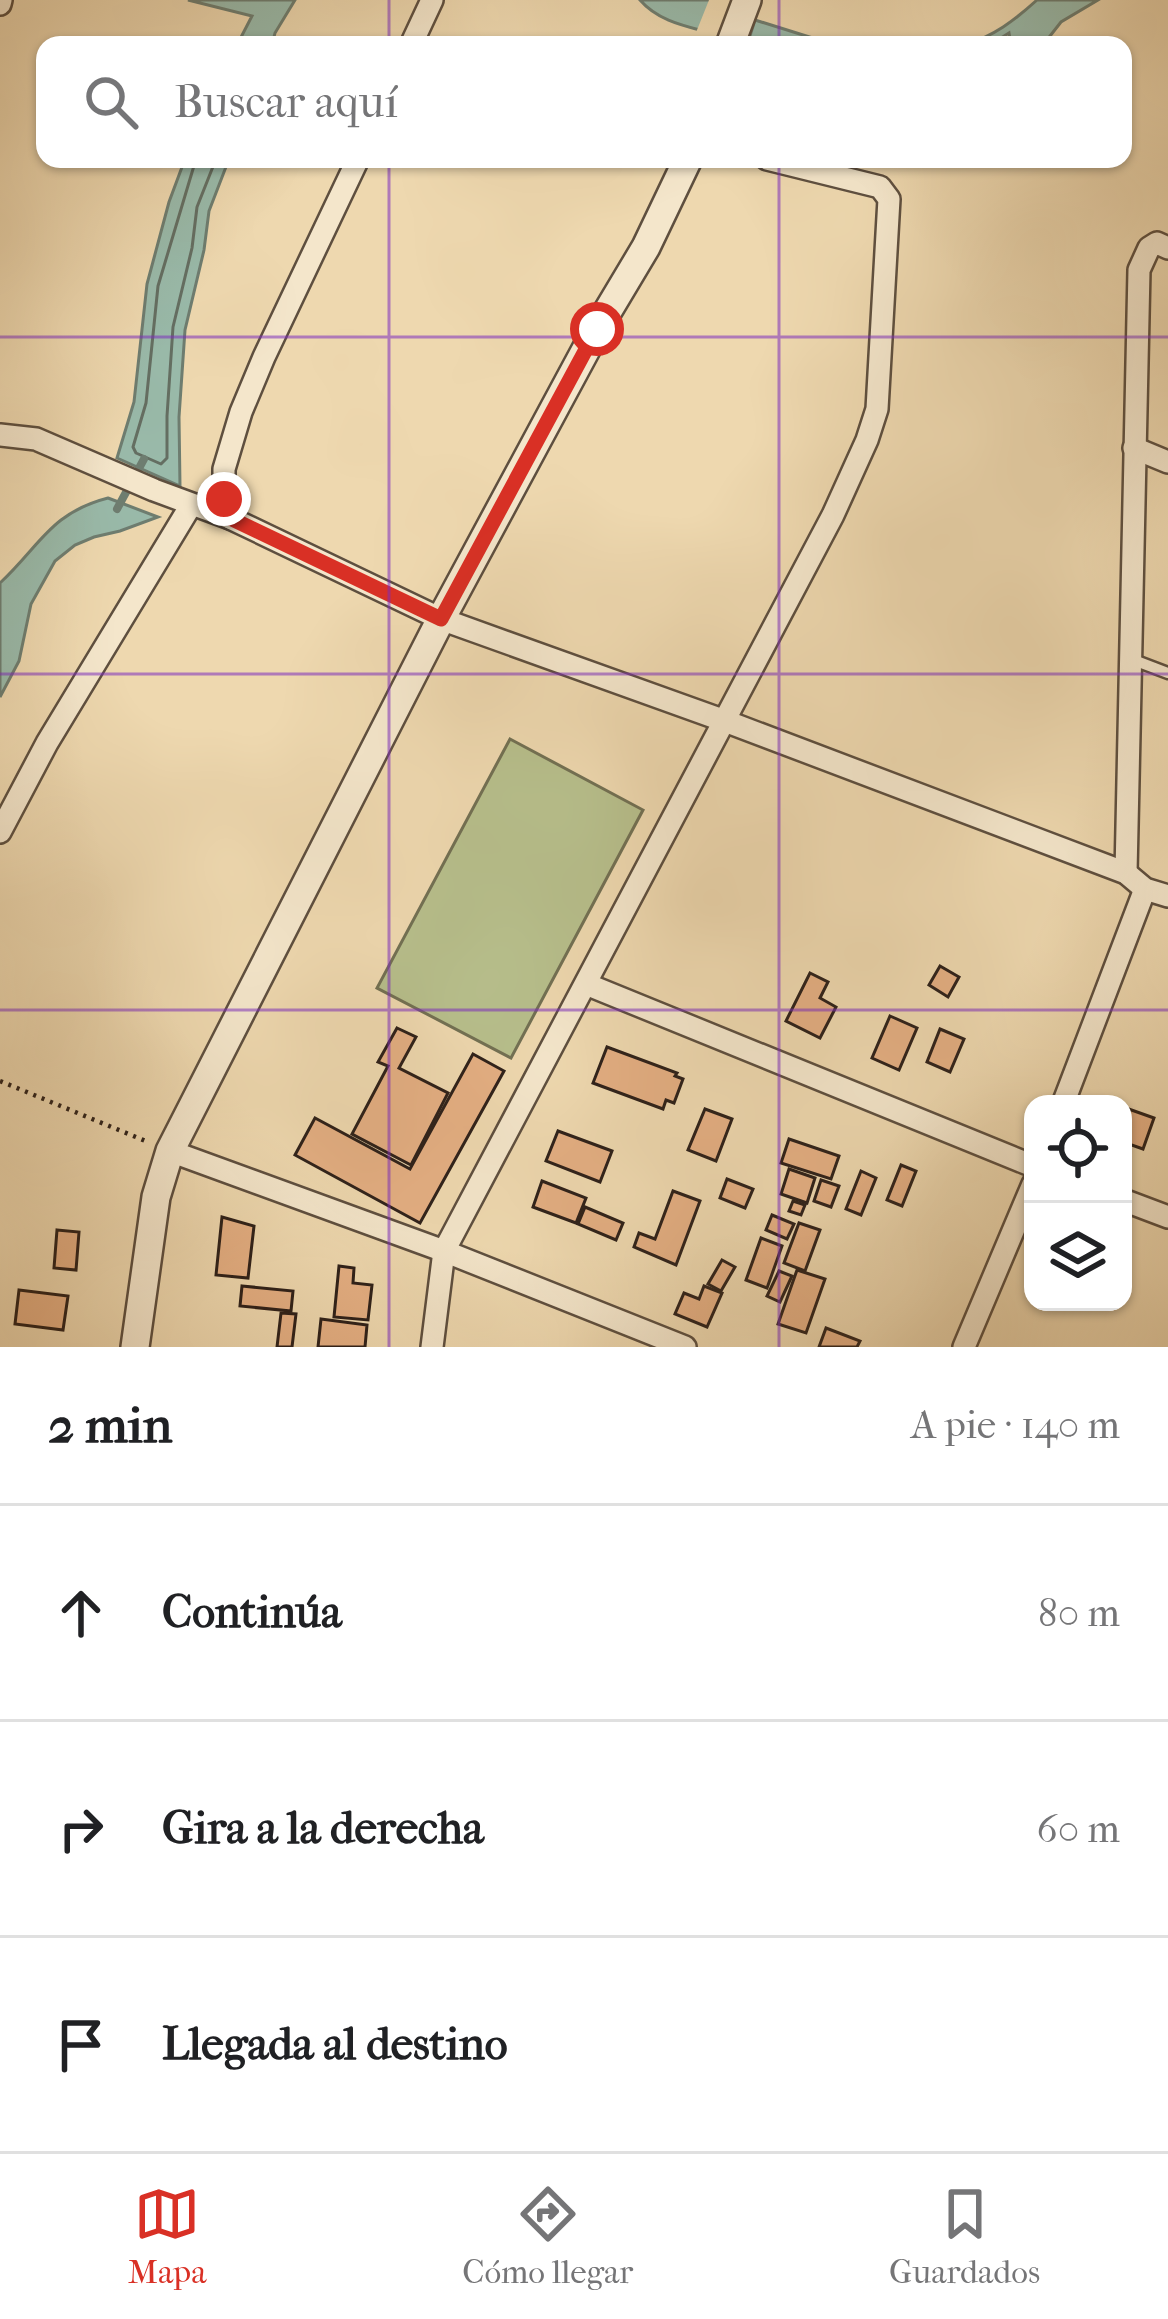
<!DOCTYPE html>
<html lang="es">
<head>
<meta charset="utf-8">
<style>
	:root { --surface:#fff; --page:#f2f2f2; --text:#202124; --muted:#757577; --line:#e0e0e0; --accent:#d93025 }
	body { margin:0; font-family:"IM FELL French Canon",serif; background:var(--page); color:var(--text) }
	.controls { position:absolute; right:36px; bottom:36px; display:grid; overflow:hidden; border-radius:24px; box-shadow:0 3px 9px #0004 }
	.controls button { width:108px; height:108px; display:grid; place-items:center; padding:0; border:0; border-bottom:3px solid var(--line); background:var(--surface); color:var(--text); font:60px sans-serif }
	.stop { position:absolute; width:36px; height:36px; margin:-27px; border:9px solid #d93025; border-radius:50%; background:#fff }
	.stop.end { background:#d93025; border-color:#fff; box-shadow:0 3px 12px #0008 }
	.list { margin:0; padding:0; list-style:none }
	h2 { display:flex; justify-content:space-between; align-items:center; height:156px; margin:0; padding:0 48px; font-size:51px }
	h2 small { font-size:39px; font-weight:400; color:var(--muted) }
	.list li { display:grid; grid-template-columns:78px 1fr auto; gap:36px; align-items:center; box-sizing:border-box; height:216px; padding:0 48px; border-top:3px solid var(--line) }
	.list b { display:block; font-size:45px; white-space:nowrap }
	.list em { font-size:39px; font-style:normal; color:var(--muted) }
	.icon { flex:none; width:66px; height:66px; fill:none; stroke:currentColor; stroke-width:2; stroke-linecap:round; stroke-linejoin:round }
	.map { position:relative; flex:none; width:1168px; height:1347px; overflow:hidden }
	.search { position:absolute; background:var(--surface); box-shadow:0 3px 9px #0004; left:36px; right:36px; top:36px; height:132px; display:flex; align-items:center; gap:30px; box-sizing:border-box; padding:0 42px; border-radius:24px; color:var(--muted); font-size:45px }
	.sheet { height:804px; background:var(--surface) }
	nav { display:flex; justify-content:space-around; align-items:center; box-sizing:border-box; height:168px; border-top:3px solid var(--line); background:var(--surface); font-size:33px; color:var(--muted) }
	nav a { display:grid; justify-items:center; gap:6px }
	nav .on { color:var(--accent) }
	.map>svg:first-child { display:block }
	.green { fill:#b7bf8c; stroke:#727053; stroke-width:3 }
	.water { fill:#99baaa; stroke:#6e7d70; stroke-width:3 }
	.pier { fill:#eed8af }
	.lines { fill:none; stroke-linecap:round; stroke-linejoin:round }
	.shore { stroke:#646e62; stroke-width:3 }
	.stream { stroke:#6e7d70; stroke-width:8 }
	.building { fill:#e4af83; stroke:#2e211a; stroke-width:3 }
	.service-casing { stroke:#5e4f3f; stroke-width:15 }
	.minor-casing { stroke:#5e4f3f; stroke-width:26 }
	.tertiary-casing { stroke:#5e4f3f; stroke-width:32 }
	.path { stroke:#2e211a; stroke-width:4.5; stroke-dasharray:3 6; stroke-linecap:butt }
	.service { stroke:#f4e6cb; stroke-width:10 }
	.minor { stroke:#f4e6cb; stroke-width:21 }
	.tertiary { stroke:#f4e6cb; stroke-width:27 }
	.route { stroke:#d93025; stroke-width:15 }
	.grid { fill:none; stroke:#7b2cbf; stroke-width:3; stroke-opacity:0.55 }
</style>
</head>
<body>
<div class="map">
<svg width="1168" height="1347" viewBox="0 0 1168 1347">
	<rect width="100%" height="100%" fill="#eed8af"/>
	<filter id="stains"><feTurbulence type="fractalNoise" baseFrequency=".00167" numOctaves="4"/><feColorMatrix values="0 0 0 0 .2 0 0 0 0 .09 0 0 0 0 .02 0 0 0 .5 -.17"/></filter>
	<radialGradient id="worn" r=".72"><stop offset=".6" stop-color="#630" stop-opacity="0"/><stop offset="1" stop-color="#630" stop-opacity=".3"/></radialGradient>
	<!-- green -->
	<polygon class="green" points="510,739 643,810 511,1058 377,988"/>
	<!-- water -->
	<g class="water">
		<polygon points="188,0 295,0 275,33 272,45 237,45 252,16"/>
		<path d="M640 0H710L711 33C685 26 658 21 640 0Z"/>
		<path d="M1037 0H1098L1061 22 1043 45H1006L1010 39 1009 33 990 45H964C993 37 1015 20 1037 0Z"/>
		<polygon points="755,20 835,45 747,45"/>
		<polygon points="185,159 229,159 209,211 204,250 185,330 179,417 180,486 117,458 134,402 147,284 169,202"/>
		<path d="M108 498 158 517 120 531 94 537 75 545 55 561 31 604 19 661 0 697V583C40 546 50 513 108 498Z"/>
	</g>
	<!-- pier -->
	<polygon class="pier" points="709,0 720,0 727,8 716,36 711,39 695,35"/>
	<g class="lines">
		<!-- shore -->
		<polyline class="shore" points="196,159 158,286 146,403 133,447 136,453 161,464 167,458 167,416 173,327 192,248 197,207 216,159"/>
		<!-- stream -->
		<polyline class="stream" points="117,509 144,459"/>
	</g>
	<!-- building -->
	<g class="building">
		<polygon points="940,966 959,977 948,997 929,985"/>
		<polygon points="810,973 828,982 820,998 836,1007 820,1038 786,1021"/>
		<polygon points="890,1016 917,1028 899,1070 872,1058"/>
		<polygon points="397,1028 416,1037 399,1068 448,1093 411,1165 352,1134 388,1066 378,1062"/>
		<polygon points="940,1029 964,1039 950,1072 927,1062"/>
		<polygon points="607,1047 677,1073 675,1076 683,1079 674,1103 666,1100 663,1109 593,1083"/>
		<polygon points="473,1054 504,1071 420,1223 295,1155 315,1118 410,1169"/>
		<polygon points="1123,1107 1154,1118 1143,1149 1123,1142"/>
		<polygon points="705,1109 732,1119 716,1161 688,1150"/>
		<polygon points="558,1131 612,1151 600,1182 546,1161"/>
		<polygon points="789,1139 839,1156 831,1179 781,1163"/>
		<polygon points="901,1165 916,1171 902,1206 887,1200"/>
		<polygon points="789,1169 815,1178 807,1203 781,1194"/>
		<polygon points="861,1171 876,1178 861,1215 846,1209"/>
		<polygon points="727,1179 753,1189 745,1208 720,1198"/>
		<polygon points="821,1180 839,1186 831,1207 814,1201"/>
		<polygon points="542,1181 586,1198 576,1223 533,1207"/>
		<polygon points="673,1191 700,1201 676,1265 634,1247 639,1233 655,1239"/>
		<polygon points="793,1201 805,1205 801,1215 789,1211"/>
		<polygon points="585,1207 623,1223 616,1240 578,1224"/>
		<polygon points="772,1215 794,1224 787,1239 766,1230"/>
		<polygon points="222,1217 254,1226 248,1278 216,1275"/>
		<polygon points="799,1223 820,1230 805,1271 784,1263"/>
		<polygon points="57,1230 79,1232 76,1270 54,1268"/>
		<polygon points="761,1238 782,1246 767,1288 746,1280"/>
		<polygon points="722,1260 735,1267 721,1291 708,1284"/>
		<polygon points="339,1266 354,1268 353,1283 372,1285 368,1320 334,1317"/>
		<polygon points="797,1270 825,1279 806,1333 778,1324"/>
		<polygon points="779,1271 792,1276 780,1302 767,1296"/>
		<polygon points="242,1286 293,1291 291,1311 240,1306"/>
		<polygon points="704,1286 722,1293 707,1327 675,1314 684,1293 699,1299"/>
		<polygon points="19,1290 68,1296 63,1330 15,1324"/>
		<polygon points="281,1313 296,1314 292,1347 277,1347"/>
		<polygon points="321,1319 367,1325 365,1347 318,1347"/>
		<polygon points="826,1328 860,1341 857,1347 819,1347"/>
	</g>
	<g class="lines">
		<!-- service casing -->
		<g class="service-casing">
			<polyline id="service" points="1131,659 1168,673"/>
		</g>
		<!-- minor casing -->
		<g class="minor-casing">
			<g id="minor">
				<polyline points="0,4 1,0"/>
				<polyline points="411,45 432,0"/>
				<polyline points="0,435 36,439 154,490 230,518 441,619 725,721 1126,873 1145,889 1168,896"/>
				<polyline points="1134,448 1168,462"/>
				<polyline points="230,518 224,499 224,469 241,412 264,357 358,159"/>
				<polyline points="0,832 47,743 191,505"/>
				<polyline points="1126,873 1139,270 1149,248 1157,243 1168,248"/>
				<polyline points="586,984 1033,1166"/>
				<polyline points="1063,1104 1145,889"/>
				<polyline points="170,1151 444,1251 685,1347"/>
				<polyline points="1123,1200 1168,1217"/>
				<polyline points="432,1347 444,1251 833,515 867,440 877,409 889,199 880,187 767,159"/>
				<polyline points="964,1347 1033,1184"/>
			</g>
		</g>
		<!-- tertiary casing -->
		<g class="tertiary-casing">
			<g id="tertiary">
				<polyline points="730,45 747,0"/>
				<polyline points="135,1347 156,1197 170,1151 441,619 597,329 646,247 688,159"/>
			</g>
		</g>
		<!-- path -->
		<polyline class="path" points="0,1081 148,1142"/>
		<!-- service -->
		<use href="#service" class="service"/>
		<!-- minor -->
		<use href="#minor" class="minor"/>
		<!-- tertiary -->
		<use href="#tertiary" class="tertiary"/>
	</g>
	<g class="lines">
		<!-- route -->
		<polyline class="route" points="224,499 230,518 441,619 597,329"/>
	</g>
	<!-- grid -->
	<path class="grid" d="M389 0V45M779 0V45M389 159V1347M779 159V1347M0 337H1168M0 674H1168M0 1010H1168"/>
	<rect width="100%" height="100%" filter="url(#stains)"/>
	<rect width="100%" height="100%" fill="url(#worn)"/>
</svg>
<div class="controls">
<button><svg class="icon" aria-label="locate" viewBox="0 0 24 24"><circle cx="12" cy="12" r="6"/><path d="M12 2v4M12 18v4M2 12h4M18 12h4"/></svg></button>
<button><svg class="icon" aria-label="layers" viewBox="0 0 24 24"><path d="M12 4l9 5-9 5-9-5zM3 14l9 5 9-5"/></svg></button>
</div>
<div class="stop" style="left:597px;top:329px"></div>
<div class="stop end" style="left:224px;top:499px"></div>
<div class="search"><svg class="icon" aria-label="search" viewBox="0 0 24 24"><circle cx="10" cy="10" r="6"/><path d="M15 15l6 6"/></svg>Buscar aquí</div>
</div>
<section class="sheet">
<h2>2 min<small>A pie · 140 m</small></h2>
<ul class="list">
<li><svg class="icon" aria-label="ahead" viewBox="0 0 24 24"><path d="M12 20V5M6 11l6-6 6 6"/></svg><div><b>Continúa</b></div><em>80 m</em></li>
<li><svg class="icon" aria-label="right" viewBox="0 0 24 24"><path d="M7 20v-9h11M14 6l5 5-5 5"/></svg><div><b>Gira a la derecha</b></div><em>60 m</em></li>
<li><svg class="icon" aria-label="arrive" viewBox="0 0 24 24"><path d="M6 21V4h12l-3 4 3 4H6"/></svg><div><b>Llegada al destino</b></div></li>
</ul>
</section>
<nav>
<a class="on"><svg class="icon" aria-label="map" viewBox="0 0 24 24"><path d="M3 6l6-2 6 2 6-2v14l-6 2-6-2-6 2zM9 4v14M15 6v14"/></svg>Mapa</a>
<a><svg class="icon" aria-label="directions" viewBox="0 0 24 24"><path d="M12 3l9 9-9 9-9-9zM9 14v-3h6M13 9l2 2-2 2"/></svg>Cómo llegar</a>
<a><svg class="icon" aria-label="saved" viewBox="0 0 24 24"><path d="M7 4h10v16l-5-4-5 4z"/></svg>Guardados</a>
</nav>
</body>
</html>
